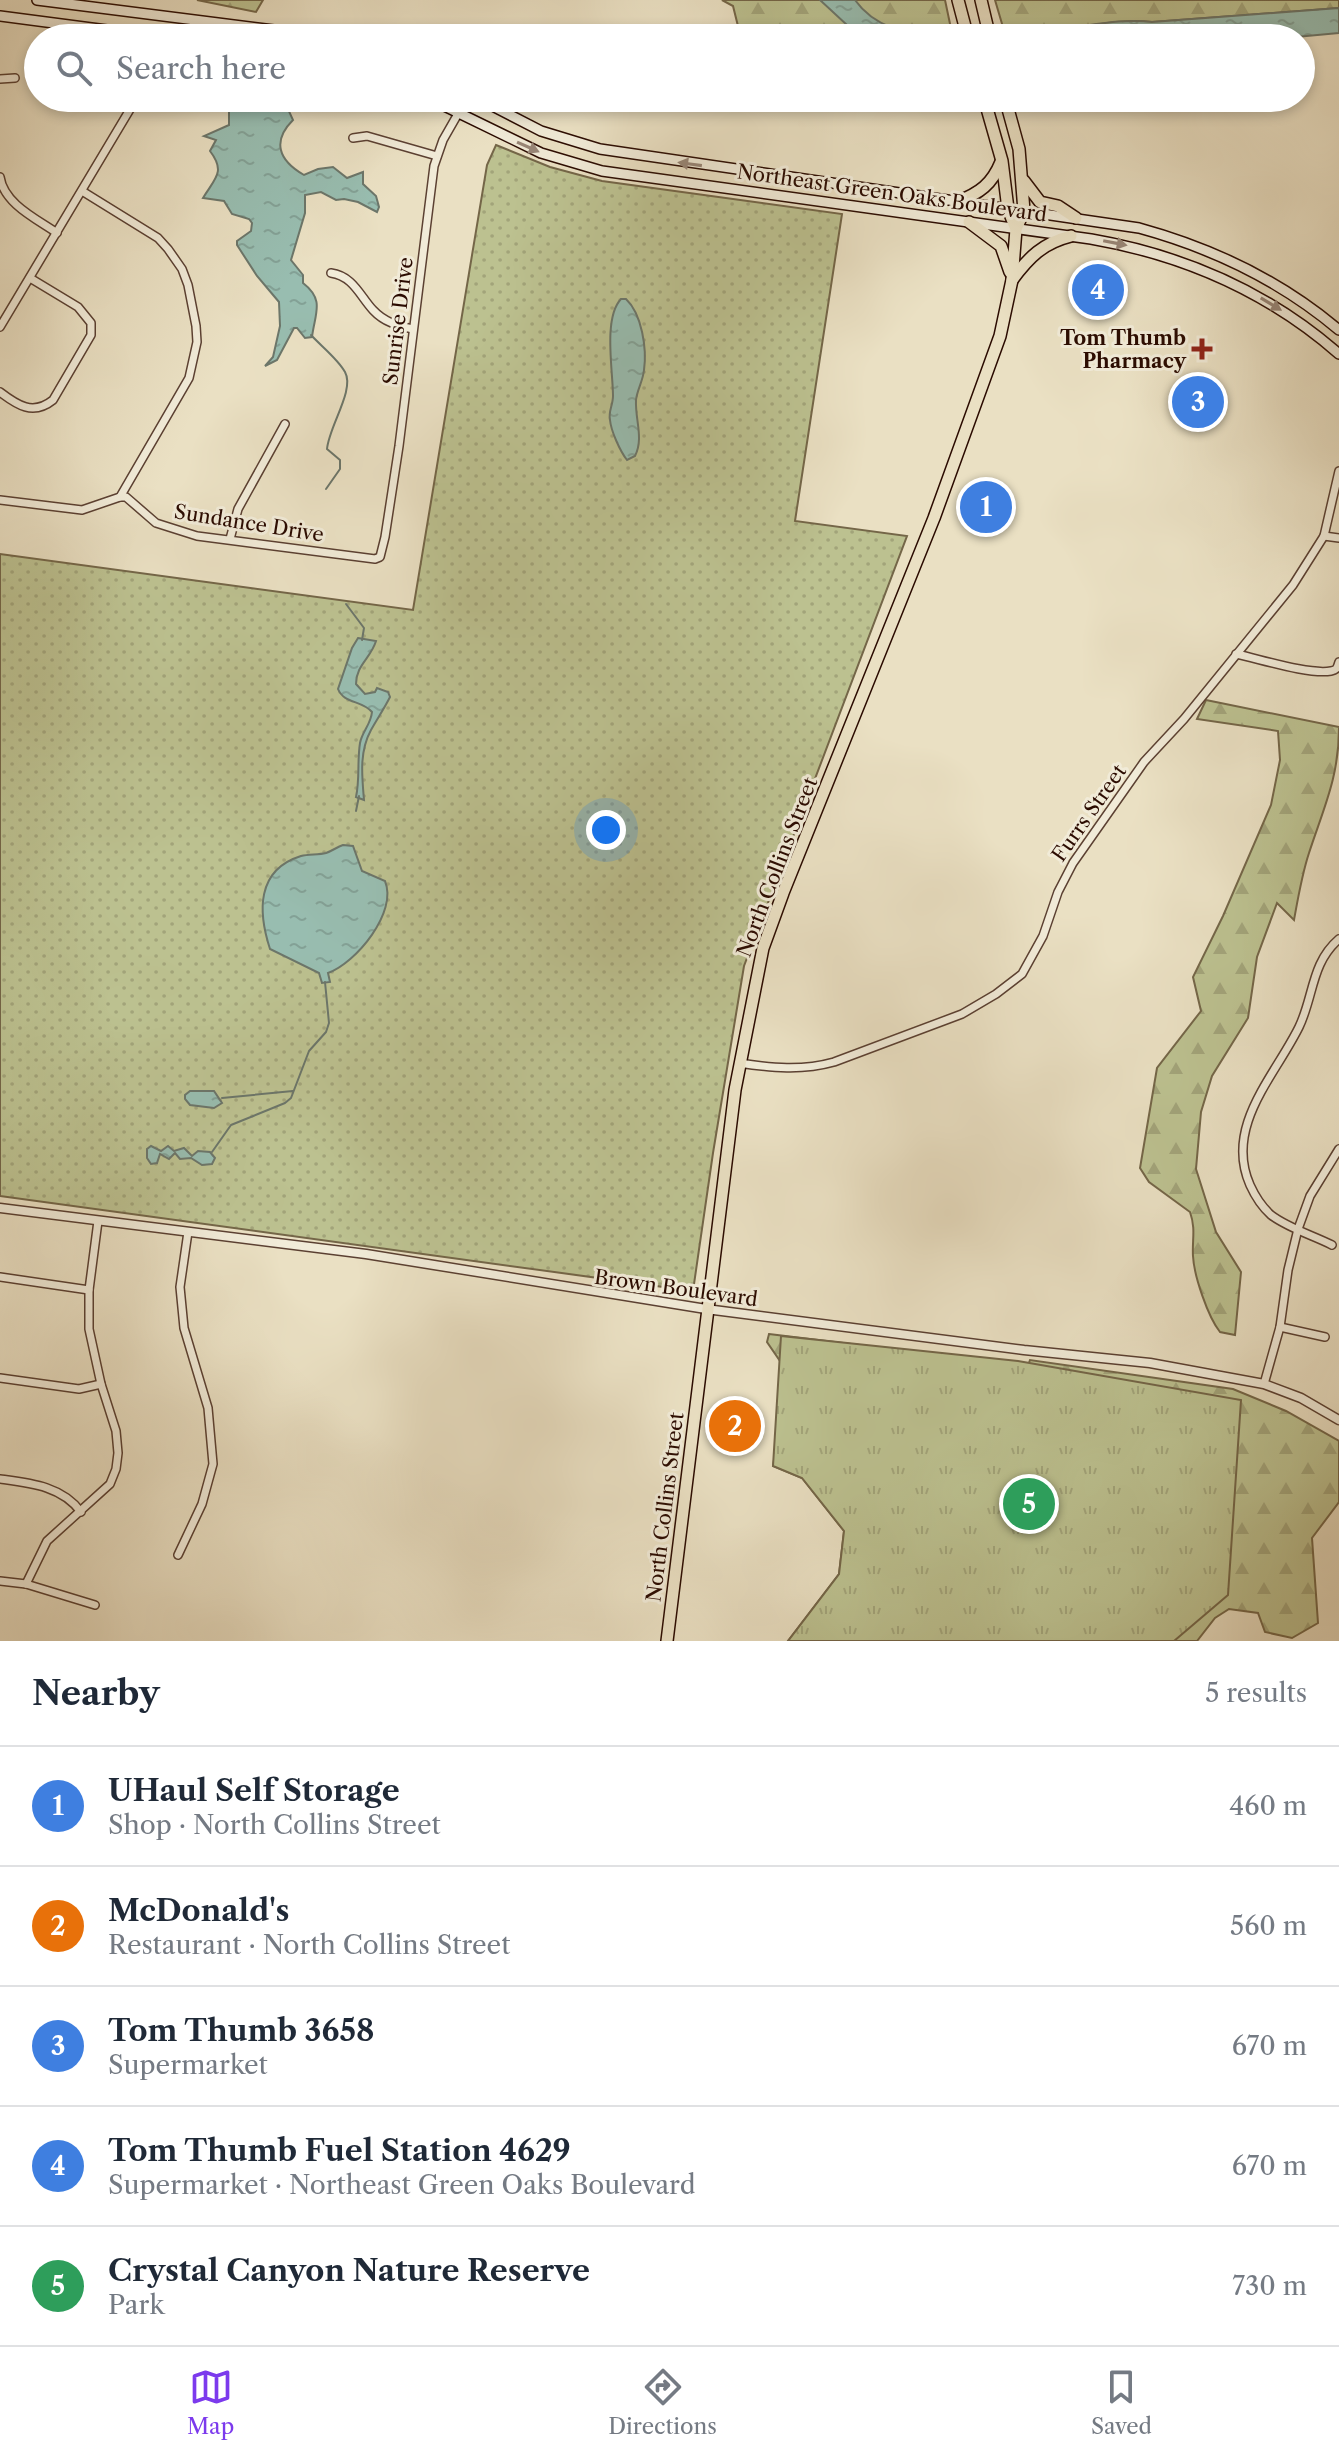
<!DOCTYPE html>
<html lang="en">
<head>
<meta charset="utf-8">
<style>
	:root { --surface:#fff; --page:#f6f6f7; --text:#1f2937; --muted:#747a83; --line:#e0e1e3; --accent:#7c3aed }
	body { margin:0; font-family:"Libre Caslon Text",serif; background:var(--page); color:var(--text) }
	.you { position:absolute; left:606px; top:830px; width:28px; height:28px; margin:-20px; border:6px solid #fff; border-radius:50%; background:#1a73e8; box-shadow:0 0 0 12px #1a73e833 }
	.badge { display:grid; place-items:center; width:52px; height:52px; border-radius:50%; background:var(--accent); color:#fff; font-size:26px; font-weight:700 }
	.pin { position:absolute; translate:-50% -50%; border:4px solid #fff; box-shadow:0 2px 8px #0006 }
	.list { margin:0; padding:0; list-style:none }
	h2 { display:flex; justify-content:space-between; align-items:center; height:104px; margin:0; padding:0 32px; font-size:34px }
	h2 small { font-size:26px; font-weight:400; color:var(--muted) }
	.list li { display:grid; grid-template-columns:52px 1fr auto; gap:24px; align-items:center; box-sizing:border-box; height:120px; padding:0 32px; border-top:2px solid var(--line) }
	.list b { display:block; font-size:30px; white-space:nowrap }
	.list p { margin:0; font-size:26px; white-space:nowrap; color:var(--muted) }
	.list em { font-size:26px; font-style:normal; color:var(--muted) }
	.icon { flex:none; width:44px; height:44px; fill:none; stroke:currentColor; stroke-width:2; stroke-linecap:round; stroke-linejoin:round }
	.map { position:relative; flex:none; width:1339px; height:1641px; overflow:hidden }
	.search { position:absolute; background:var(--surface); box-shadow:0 4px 12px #0003; left:24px; right:24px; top:24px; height:88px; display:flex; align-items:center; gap:20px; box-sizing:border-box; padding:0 28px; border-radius:44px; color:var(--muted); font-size:30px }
	.sheet { height:704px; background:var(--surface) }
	nav { display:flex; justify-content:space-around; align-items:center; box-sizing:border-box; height:112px; border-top:2px solid var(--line); background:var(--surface); font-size:22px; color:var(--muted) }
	nav a { display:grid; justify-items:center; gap:4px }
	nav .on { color:var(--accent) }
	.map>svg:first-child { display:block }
	.grass { fill:url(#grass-dots); stroke:#746648; stroke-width:2 }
	.forest { fill:url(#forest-firs); stroke:#746648; stroke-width:2 }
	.park { fill:url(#park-tufts); stroke:#746648; stroke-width:2 }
	.water { fill:url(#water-ripples); stroke:#6c766a; stroke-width:2 }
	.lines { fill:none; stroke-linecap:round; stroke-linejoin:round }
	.stream { stroke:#6c766a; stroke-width:2 }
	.minor-casing { stroke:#5b4032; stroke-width:10 }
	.tertiary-casing { stroke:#5b4032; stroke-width:11 }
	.secondary-casing { stroke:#2b0b01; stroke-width:12 }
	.primary-casing { stroke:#2b0b01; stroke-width:14 }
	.minor { stroke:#f1ebd8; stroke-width:7 }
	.tertiary { stroke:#f1ebd8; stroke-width:8 }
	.secondary { stroke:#f1ebd8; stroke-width:9 }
	.primary { stroke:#eae0c3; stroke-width:11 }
	.oneway { fill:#988677 }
	.poi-dot { fill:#8f2418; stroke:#f1ebd8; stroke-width:3 }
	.labels { text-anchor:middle; stroke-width:6; stroke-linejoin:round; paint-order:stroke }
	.street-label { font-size:20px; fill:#2b0b01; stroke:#f1ebd8 }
	.poi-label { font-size:20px; font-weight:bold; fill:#2b0b01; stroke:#f1ebd8; text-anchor:end }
</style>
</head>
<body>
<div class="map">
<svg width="1339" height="1641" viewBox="0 0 1339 1641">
	<defs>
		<pattern id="grass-dots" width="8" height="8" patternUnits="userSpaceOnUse" patternTransform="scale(2)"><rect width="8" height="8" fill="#bcc190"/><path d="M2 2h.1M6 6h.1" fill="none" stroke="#a2a47a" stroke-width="1.8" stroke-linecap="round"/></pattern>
		<pattern id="forest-firs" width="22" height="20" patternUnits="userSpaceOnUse" patternTransform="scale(2)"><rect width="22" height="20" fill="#bcc190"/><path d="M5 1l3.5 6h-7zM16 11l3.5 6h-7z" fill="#a2a47a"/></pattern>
		<pattern id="park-tufts" width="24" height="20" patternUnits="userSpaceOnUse" patternTransform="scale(2)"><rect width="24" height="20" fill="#bcc190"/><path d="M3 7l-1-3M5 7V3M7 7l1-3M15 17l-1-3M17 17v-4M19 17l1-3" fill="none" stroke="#a2a47a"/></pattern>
		<pattern id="water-ripples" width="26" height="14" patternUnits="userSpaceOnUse" patternTransform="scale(2)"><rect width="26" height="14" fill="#98bdb0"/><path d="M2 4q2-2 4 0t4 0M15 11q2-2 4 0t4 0" fill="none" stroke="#83a196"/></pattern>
	</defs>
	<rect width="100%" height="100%" fill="#eae0c3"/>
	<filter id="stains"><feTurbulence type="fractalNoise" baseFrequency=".0025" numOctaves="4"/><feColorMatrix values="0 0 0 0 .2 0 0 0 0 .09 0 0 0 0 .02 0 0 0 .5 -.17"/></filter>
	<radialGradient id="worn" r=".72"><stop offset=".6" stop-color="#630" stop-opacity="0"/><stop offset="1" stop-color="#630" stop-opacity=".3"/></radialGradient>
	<!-- grass -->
	<polygon class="grass" points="496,145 550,167 602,181 842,214 795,521 907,536 744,966 713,1153 693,1291 0,1196 0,554 413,610 487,165"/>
	<!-- forest -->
	<g class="forest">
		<polygon points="197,0 263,0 256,12"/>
		<polygon points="722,0 945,0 953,38 746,38 738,26 733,6"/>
		<path d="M995 0H1339V8L1152 22C1120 18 1088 27 1056 30 1039 31 1021 27 1005 34Z"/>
		<path d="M855 98H934C910 103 877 115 855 98Z"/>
		<path d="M1206 700 1339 727C1339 777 1324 807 1309 853 1302 874 1298 898 1294 920L1277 903 1257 957 1248 1018 1212 1076 1201 1112 1196 1169 1216 1232 1241 1272 1235 1335 1220 1332C1208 1317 1194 1276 1193 1256 1192 1240 1196 1229 1190 1212L1149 1182 1140 1168 1157 1068 1201 1011 1193 977 1223 916 1271 805 1280 760 1278 731 1197 719Z"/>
		<polygon points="769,1334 950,1356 1011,1411 1030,1360 1233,1389 1286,1411 1339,1441 1339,1502 1312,1538 1318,1623 1292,1638 1265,1632 1258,1613 1229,1609 1215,1618 1197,1641 788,1641 839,1574 844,1531 802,1478 773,1466 786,1387 782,1364 767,1342"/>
	</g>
	<!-- park -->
	<polygon class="park" points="781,1336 1018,1361 1241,1400 1228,1595 1174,1641 788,1641 839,1574 844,1531 802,1478 773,1466"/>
	<!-- water -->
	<g class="water">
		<path d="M820 0H855C888 47 967 39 1016 30 1030 27 1046 31 1060 29 1090 26 1121 18 1152 22L1339 8V33L1285 38H861Z"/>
		<path d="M229 98H289L287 107 293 120C272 141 278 160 304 175L318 169 333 167 347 178 363 172V184L376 196 379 207 377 212 358 202 344 199 336 200 321 192 305 195V213L291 260 303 275V283C325 300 315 313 312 337L305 338 297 328H294L277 360 265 366 273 357 280 326 279 302 257 276 237 245V241L251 231 252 223 249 219 232 214 224 201 203 198C215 178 226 172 210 151L216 140 204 136 229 125Z"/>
		<path d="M621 299H626C642 314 647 349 644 370 643 381 637 390 636 400 635 420 644 438 635 456L627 460C620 451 611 431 610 420 608 412 613 405 613 396 613 371 603 318 621 299Z"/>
		<path d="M358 638 376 641C371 658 356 665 356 684L365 694 375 692 377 688 388 692 390 697C384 709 377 719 371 730 359 752 362 776 364 800L356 797C360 779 357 762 360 743 362 732 371 724 372 712 362 700 344 704 338 689L352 648Z"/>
		<path d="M343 845 353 846 362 871 385 881C398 912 356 963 328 973L330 982 322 983 319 973 270 949C258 912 256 870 301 856 309 854 318 855 326 853 332 851 337 847 343 845Z"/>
		<polygon points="190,1091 214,1091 222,1103 214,1108 190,1105 185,1099 185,1095"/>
		<polygon points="151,1146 161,1151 168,1146 174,1151 184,1148 192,1156 198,1151 210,1152 215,1158 212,1164 202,1165 191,1158 180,1159 175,1153 169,1159 160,1154 157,1163 151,1164 147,1158 147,1149"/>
	</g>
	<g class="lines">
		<!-- stream -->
		<g class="stream">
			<path d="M311 335C321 346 338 359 345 372 355 390 329 426 327 449L340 460V469L326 489"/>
			<polyline points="346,604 364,628 362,640"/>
			<polyline points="356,811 359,796"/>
			<polyline points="222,1098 293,1091"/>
			<polyline points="212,1152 231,1125 285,1103 291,1098 309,1051 326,1032 329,1023 325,982"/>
		</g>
		<!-- minor casing -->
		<g class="minor-casing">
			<g id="minor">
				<polyline points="0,79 15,78"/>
				<polyline points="353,138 367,136 437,156"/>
				<path d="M0 177C4 204 37 219 57 233"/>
				<path d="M331 273C353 276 360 296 373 310 384 322 398 326 413 329"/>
				<polyline points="0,327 132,106 137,102 159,104"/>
				<path d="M0 392C17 405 33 416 53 400L91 335V323L78 307 30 278"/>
				<polyline points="120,497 126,497 156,523 197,536 375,559 380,557 385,537 399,446 434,166 443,140 467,98"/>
				<polyline points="0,500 82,510 120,497 189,378 197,342 196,326 188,285 182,269 168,249 158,238 82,191"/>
				<polyline points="1324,536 1339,538"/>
				<polyline points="230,539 238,509 285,424"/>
				<path d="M1236 654C1260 659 1309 675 1331 671 1337 670 1337 668 1339 662"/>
				<path d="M739 1063C772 1068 802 1071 834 1062L962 1014 996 994 1022 974 1043 936 1058 892 1073 863 1144 762 1184 719 1293 585 1324 536 1339 471"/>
				<path d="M1332 1245C1312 1235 1288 1228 1271 1215 1261 1206 1255 1196 1250 1185 1224 1126 1275 1076 1299 1027 1314 996 1311 963 1339 939"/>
				<polyline points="0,1277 89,1290"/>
				<polyline points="1280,1327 1325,1337"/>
				<polyline points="0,1378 79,1389 101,1384"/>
				<polyline points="1264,1384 1280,1327 1288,1270 1298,1229 1310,1196 1339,1149"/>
				<path d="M0 1479C30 1483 62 1486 81 1512"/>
				<polyline points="178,1555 202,1504 213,1464 208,1408 184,1328 180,1287 188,1232"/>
				<polyline points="0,1581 26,1584 95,1605"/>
				<polyline points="26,1584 47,1541 110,1484 116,1469 118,1453 116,1431 101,1384 89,1329 89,1290 98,1221"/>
			</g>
		</g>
		<!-- tertiary casing -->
		<g class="tertiary-casing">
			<polyline id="tertiary" points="0,1208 366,1254 706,1309 1024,1350 1150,1363 1264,1384 1301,1398 1339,1420"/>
		</g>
		<!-- secondary casing -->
		<g class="secondary-casing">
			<g id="secondary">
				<polyline points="37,0 282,31 314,38"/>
				<polyline points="0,16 168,38"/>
				<path d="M428 98 541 153 602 171 1091 239C1183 255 1268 292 1339 354"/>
				<path d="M477 98 541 131 600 149 1139 228C1212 248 1281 281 1339 330"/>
			</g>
		</g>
		<!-- primary casing -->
		<g class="primary-casing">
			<g id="primary">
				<polyline points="958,0 968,38"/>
				<polyline points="981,0 990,38"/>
				<polyline points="984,98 1002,161 1008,209 1016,229"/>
				<polyline points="1024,181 1040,202 1058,206 1076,218"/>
				<path d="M957 202C980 193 992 184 1001 162"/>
				<polyline points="969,222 1001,246 1010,272"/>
				<path d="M1012 280C1029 257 1043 243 1071 236"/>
				<polyline points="667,1641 735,1090 763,948 783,893 934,518 1000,336 1012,280 1016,229 1024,211 1019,149 1005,98"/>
			</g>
		</g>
		<!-- minor -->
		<use href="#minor" class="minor"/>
		<!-- tertiary -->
		<use href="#tertiary" class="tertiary"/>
		<!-- secondary -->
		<use href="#secondary" class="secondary"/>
		<!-- primary -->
		<use href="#primary" class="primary"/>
	</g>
	<!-- one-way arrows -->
	<defs><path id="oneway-solid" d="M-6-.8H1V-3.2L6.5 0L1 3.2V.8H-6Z" transform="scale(2)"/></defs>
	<g class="oneway">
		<use href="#oneway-solid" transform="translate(528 147) rotate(24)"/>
		<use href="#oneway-solid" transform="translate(690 164) rotate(-172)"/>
		<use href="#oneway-solid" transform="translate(1115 243) rotate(11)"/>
		<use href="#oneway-solid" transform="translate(1271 304) rotate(31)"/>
	</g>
	<!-- markers -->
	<path class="poi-dot" d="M1198 337h8v8h8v8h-8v8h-8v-8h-8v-8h8z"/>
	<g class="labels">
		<!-- street labels -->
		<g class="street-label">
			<text transform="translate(892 193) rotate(8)" y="7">Northeast Green Oaks Boulevard</text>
			<text transform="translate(398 321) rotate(-83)" y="7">Sunrise Drive</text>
			<text transform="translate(249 523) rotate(9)" y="7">Sundance Drive</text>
			<text transform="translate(1089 813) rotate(-55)" y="7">Furrs Street</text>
			<text transform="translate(777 867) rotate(-69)" y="7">North Collins Street</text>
			<text transform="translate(676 1288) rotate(8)" y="7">Brown Boulevard</text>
			<text transform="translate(665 1507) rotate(-83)" y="7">North Collins Street</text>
		</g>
		<!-- poi labels -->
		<g class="poi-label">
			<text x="1186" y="345">Tom Thumb<tspan x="1186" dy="23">Pharmacy</tspan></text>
		</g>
	</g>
	<rect width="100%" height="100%" filter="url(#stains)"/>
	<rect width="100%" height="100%" fill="url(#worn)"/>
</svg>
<div class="you"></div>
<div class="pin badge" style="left:986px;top:507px;background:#3f7fe0">1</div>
<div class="pin badge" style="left:735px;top:1426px;background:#e8710a">2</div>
<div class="pin badge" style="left:1198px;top:402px;background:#3f7fe0">3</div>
<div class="pin badge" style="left:1098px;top:290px;background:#3f7fe0">4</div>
<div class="pin badge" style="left:1029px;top:1504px;background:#2e9e5b">5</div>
<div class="search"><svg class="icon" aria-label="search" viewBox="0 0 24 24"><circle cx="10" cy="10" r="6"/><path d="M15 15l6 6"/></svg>Search here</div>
</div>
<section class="sheet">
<h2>Nearby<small>5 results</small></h2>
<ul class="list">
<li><span class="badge" style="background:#3f7fe0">1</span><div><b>UHaul Self Storage</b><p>Shop · North Collins Street</p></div><em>460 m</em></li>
<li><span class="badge" style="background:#e8710a">2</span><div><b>McDonald's</b><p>Restaurant · North Collins Street</p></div><em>560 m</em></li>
<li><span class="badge" style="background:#3f7fe0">3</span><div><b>Tom Thumb 3658</b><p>Supermarket</p></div><em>670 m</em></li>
<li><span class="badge" style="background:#3f7fe0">4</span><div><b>Tom Thumb Fuel Station 4629</b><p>Supermarket · Northeast Green Oaks Boulevard</p></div><em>670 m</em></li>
<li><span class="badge" style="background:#2e9e5b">5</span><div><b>Crystal Canyon Nature Reserve</b><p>Park</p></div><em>730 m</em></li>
</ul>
</section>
<nav>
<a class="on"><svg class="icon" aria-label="map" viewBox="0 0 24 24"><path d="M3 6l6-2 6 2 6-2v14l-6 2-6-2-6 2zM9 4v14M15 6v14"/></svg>Map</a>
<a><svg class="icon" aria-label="directions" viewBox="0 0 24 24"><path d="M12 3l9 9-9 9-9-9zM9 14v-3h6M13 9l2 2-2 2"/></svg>Directions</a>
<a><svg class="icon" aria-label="saved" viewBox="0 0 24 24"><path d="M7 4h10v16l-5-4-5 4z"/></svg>Saved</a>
</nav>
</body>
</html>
